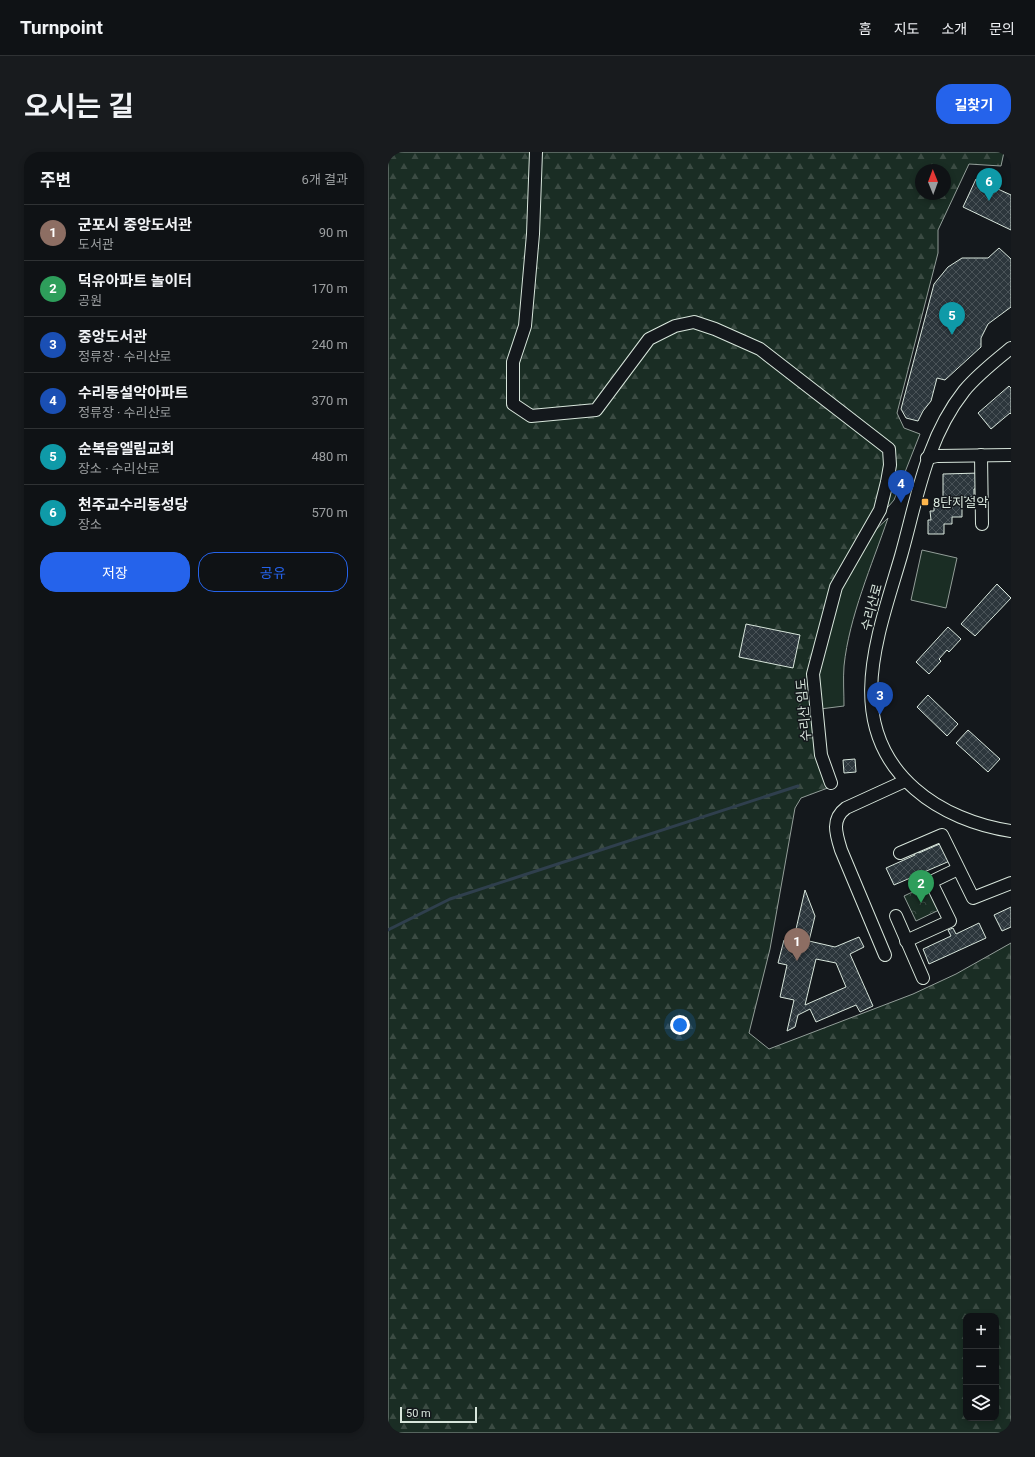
<!DOCTYPE html>
<html lang="ko">
<head>
<meta charset="utf-8">
<style>
	:root { --surface:#0f1215; --page:#181b1e; --text:#f1f3f6; --muted:#9b9ea0; --line:#2f3234; --accent:#2563eb }
	body { margin:0; font-family:Roboto,"Noto Sans KR",sans-serif; background:var(--page); color:var(--text) }
	.controls { position:absolute; right:12px; bottom:12px; display:grid; overflow:hidden; border-radius:8px; box-shadow:0 2px 6px #0003 }
	.controls button { width:36px; height:36px; display:grid; place-items:center; padding:0; border:0; border-bottom:1px solid var(--line); background:var(--surface); color:var(--text); font:20px sans-serif }
	.compass { position:absolute; left:527px; top:12px; width:36px; height:36px; border-radius:50%; background:var(--surface); box-shadow:0 2px 6px #0003; rotate:359deg }
	.scale { position:absolute; left:12px; bottom:10px; width:77px; box-sizing:border-box; padding-left:4px; border:2px solid #d8e6dc; border-top:0; font-size:11px; line-height:14px; white-space:nowrap; color:#d8e6dc; -webkit-text-stroke:3px #14181c; paint-order:stroke }
	.you { position:absolute; left:292px; top:873px; width:14px; height:14px; margin:-10px; border:3px solid #fff; border-radius:50%; background:#1a73e8; box-shadow:0 0 0 6px #1a73e833 }
	.badge { display:grid; place-items:center; width:26px; height:26px; border-radius:50%; background:var(--accent); color:#fff; font-size:13px; font-weight:700 }
	.pin { position:absolute; translate:-50% -33px; filter:drop-shadow(0 1px 2px #0008) }
	.pin::after { content:''; position:absolute; top:21px; width:14px; height:12px; background:inherit; clip-path:polygon(0 0,100% 0,50% 100%) }
	.list { margin:0; padding:0; list-style:none }
	h2 { display:flex; justify-content:space-between; align-items:center; height:52px; margin:0; padding:0 16px; font-size:17px }
	h2 small { font-size:13px; font-weight:400; color:var(--muted) }
	.list li { display:grid; grid-template-columns:26px 1fr auto; gap:12px; align-items:center; box-sizing:border-box; height:56px; padding:0 16px; border-top:1px solid var(--line) }
	.list b { display:block; font-size:15px; white-space:nowrap }
	.list p { margin:0; font-size:13px; white-space:nowrap; color:var(--muted) }
	.list em { font-size:13px; font-style:normal; color:var(--muted) }
	.actions { display:flex; gap:8px; padding:12px 16px }
	.actions a { flex:1; padding:9px 0; border:1px solid var(--accent); border-radius:16px; text-align:center; font-size:14px; color:var(--accent) }
	.actions .main { background:var(--accent); color:#fff }
	.icon { flex:none; width:22px; height:22px; fill:none; stroke:currentColor; stroke-width:2; stroke-linecap:round; stroke-linejoin:round }
	.map { position:relative; flex:none; width:623px; height:1281px; overflow:hidden; border-radius:16px }
	header { display:flex; align-items:center; gap:24px; box-sizing:border-box; height:56px; padding:0 20px; background:var(--surface); border-bottom:1px solid var(--line) }
	header strong { font-size:19px }
	nav { display:flex; gap:22px; margin-inline-start:auto; font-size:14px }
	.intro { display:flex; align-items:center; justify-content:space-between; box-sizing:border-box; height:96px; padding:0 24px }
	h1 { margin:0; font-size:28px }
	.button { padding:10px 18px; border-radius:16px; background:var(--accent); color:#fff; font-size:14px; font-weight:700 }
	main { display:flex; gap:24px; padding:0 24px }
	aside { flex:1; background:var(--surface); border-radius:16px; box-shadow:0 2px 6px #0003 }
	.map>svg:first-child { display:block }
	.green { fill:#1a2d24; stroke:#939e99 }
	.forest { fill:url(#forest-firs); stroke:#939e99; fill-rule:evenodd }
	.park { fill:url(#park-crowns); stroke:#939e99 }
	.lines { fill:none; stroke-linecap:round; stroke-linejoin:round }
	.stream { stroke:#2f3f4d; stroke-width:3 }
	.building { fill:url(#building-cross-hatch); stroke:#d8e6dc; fill-rule:evenodd }
	.minor-casing { stroke:#d8e6dc; stroke-width:14 }
	.minor { stroke:#14181c; stroke-width:12 }
	.poi-dot { fill:#ffb74d; stroke:#14181c; stroke-width:1.5 }
	.labels { text-anchor:middle; stroke-width:3; stroke-linejoin:round; paint-order:stroke }
	.poi-label { font-size:13px; fill:#d8e6dc; stroke:#14181c; text-anchor:start }
	.street-label { font-size:13px; fill:#d8e6dc; stroke:#14181c }
</style>
</head>
<body>
<header>
<strong>Turnpoint</strong>
<nav><a>홈</a><a>지도</a><a>소개</a><a>문의</a></nav>
</header>
<div class="intro"><h1>오시는 길</h1><a class="button">길찾기</a></div>
<main>
<aside>
<h2>주변<small>6개 결과</small></h2>
<ul class="list">
<li><span class="badge" style="background:#8d6e63">1</span><div><b>군포시 중앙도서관</b><p>도서관</p></div><em>90 m</em></li>
<li><span class="badge" style="background:#2e9e5b">2</span><div><b>덕유아파트 놀이터</b><p>공원</p></div><em>170 m</em></li>
<li><span class="badge" style="background:#1a4fb4">3</span><div><b>중앙도서관</b><p>정류장 · 수리산로</p></div><em>240 m</em></li>
<li><span class="badge" style="background:#1a4fb4">4</span><div><b>수리동설악아파트</b><p>정류장 · 수리산로</p></div><em>370 m</em></li>
<li><span class="badge" style="background:#0f9aa8">5</span><div><b>순복음엘림교회</b><p>장소 · 수리산로</p></div><em>480 m</em></li>
<li><span class="badge" style="background:#0f9aa8">6</span><div><b>천주교수리동성당</b><p>장소</p></div><em>570 m</em></li>
</ul>
<div class="actions"><a class="main">저장</a><a>공유</a></div>
</aside>
<div class="map">
<svg width="623" height="1281" viewBox="0 0 623 1281">
	<defs>
		<pattern id="forest-firs" width="22" height="20" patternUnits="userSpaceOnUse"><rect width="22" height="20" fill="#1a2d24"/><path d="M5 1l3.5 6h-7zM16 11l3.5 6h-7z" fill="#3b4b43"/></pattern>
		<pattern id="park-crowns" width="20" height="18" patternUnits="userSpaceOnUse"><rect width="20" height="18" fill="#1a2d24"/><path d="M2 6a3 3 0 1 1 6 0M12 15a3 3 0 1 1 6 0" fill="none" stroke="#3b4b43"/></pattern>
		<pattern id="building-cross-hatch" width="8" height="8" patternUnits="userSpaceOnUse"><rect width="8" height="8" fill="#2c363c"/><path d="M0 0l8 8M0 8l8-8" fill="none" stroke="#4a5358"/></pattern>
	</defs>
	<rect width="100%" height="100%" fill="#14181c"/>
	<!-- green -->
	<g class="green">
		<path d="M500 366C484 413 461 465 456 514 455 527 456 541 456 554L432 557 431 526 432 503 452 437 479 386Z"/>
		<polygon points="534,398 569,406 558,456 523,448"/>
	</g>
	<!-- forest -->
	<path class="forest" d="M0 0H616L613 14 581 12 550 78V101L509 261 516 276 532 282 506 348 466 395 425 522 428 561 445 634 413 646 407 656 382 797 361 881 381 897 525 842 568 822 623 791V1281H0ZM533 18H557V42H533ZM578 1164H608V1266H578Z"/>
	<!-- park -->
	<polygon class="park" points="539,733 551,758 528,769 516,744"/>
	<g class="lines">
		<!-- stream -->
		<polyline class="stream" points="0,778 62,747 410,634"/>
	</g>
	<!-- building -->
	<g class="building">
		<polygon points="588,27 623,43 623,78 575,55"/>
		<polygon points="611,96 623,107 623,155 600,172 593,186 593,195 557,228 549,226 543,249 535,259 530,269 518,266 513,257 546,132 560,115 574,106 600,106"/>
		<polygon points="621,234 623,236 623,262 622,261 603,277 590,261"/>
		<polygon points="592,321 592,336 586,337 586,345 555,346 555,322"/>
		<polygon points="546,349 574,349 574,365 564,365 564,372 556,372 556,382 540,382 540,368 543,368 542,359 546,359"/>
		<polygon points="609,432 623,446 587,484 573,472"/>
		<polygon points="358,472 412,483 405,516 351,505"/>
		<polygon points="560,475 573,487 561,500 559,498 551,507 553,509 541,522 528,510"/>
		<polygon points="540,543 570,572 559,584 529,555"/>
		<polygon points="580,578 612,607 600,620 568,591"/>
		<polygon points="467,607 468,620 456,621 455,608"/>
		<polygon points="556,690 564,708 506,733 498,716 527,703 524,698 529,696 531,701"/>
		<path d="M417 738 427 764 421 789 447 795 471 785 476 795 462 802 485 854 472 860 468 853 428 870 422 857 410 863 407 875 399 879 406 848 392 845 399 813 390 811 396 788 405 790ZM428 807 448 811 458 835 417 853Z"/>
		<polygon points="623,755 623,775 614,779 606,763"/>
		<polygon points="591,771 598,786 541,812 535,797 563,784 560,778 565,776 568,782"/>
	</g>
	<g class="lines">
		<!-- minor casing -->
		<g class="minor-casing">
			<g id="minor">
				<polyline points="148,0 145,82 137,174 125,210 125,252 143,264 208,258 261,187 287,174 306,170 327,177 372,197 501,297 502,313 499,330 492,358 448,435 425,522 433,603 443,631"/>
				<path d="M623 196C607 209 589 223 576 239 538 287 529 347 513 404 490 483 453 573 527 637 553 660 589 674 623 679"/>
				<polyline points="593,303 594,372"/>
				<polyline points="539,306 549,304 623,303"/>
				<polyline points="512,701 554,683 585,746 623,731"/>
				<polyline points="508,764 535,826"/>
				<polyline points="518,789 562,769 543,730 570,717"/>
				<path d="M497 803 453 698C448 682 443 667 458 656L517 629"/>
			</g>
		</g>
		<!-- minor -->
		<use href="#minor" class="minor"/>
	</g>
	<!-- markers -->
	<rect class="poi-dot" x="533" y="346" width="8" height="8" rx="2"/>
	<g class="labels">
		<!-- poi labels -->
		<g class="poi-label">
			<text x="545" y="355">8단지설악</text>
		</g>
		<!-- street labels -->
		<g class="street-label">
			<text transform="translate(483 455) rotate(-75)" y="5">수리산로</text>
			<text transform="translate(415 558) rotate(-95)" y="5">수리산 임도</text>
		</g>
	</g>
</svg>
<div class="controls">
<button>+</button>
<button>−</button>
<button><svg class="icon" aria-label="layers" viewBox="0 0 24 24"><path d="M12 4l9 5-9 5-9-5zM3 14l9 5 9-5"/></svg></button>
</div>
<svg class="compass" viewBox="-18 -18 36 36"><path d="M0-13l5 13h-10z" fill="#e53935"/><path d="M0 13l5-13h-10z" fill="#9b9ea0"/></svg>
<div class="scale">50 m</div>
<div class="you"></div>
<div class="pin badge" style="left:409px;top:809px;background:#8d6e63">1</div>
<div class="pin badge" style="left:533px;top:751px;background:#2e9e5b">2</div>
<div class="pin badge" style="left:492px;top:563px;background:#1a4fb4">3</div>
<div class="pin badge" style="left:513px;top:351px;background:#1a4fb4">4</div>
<div class="pin badge" style="left:564px;top:183px;background:#0f9aa8">5</div>
<div class="pin badge" style="left:601px;top:49px;background:#0f9aa8">6</div>
</div>
</main>
</body>
</html>
